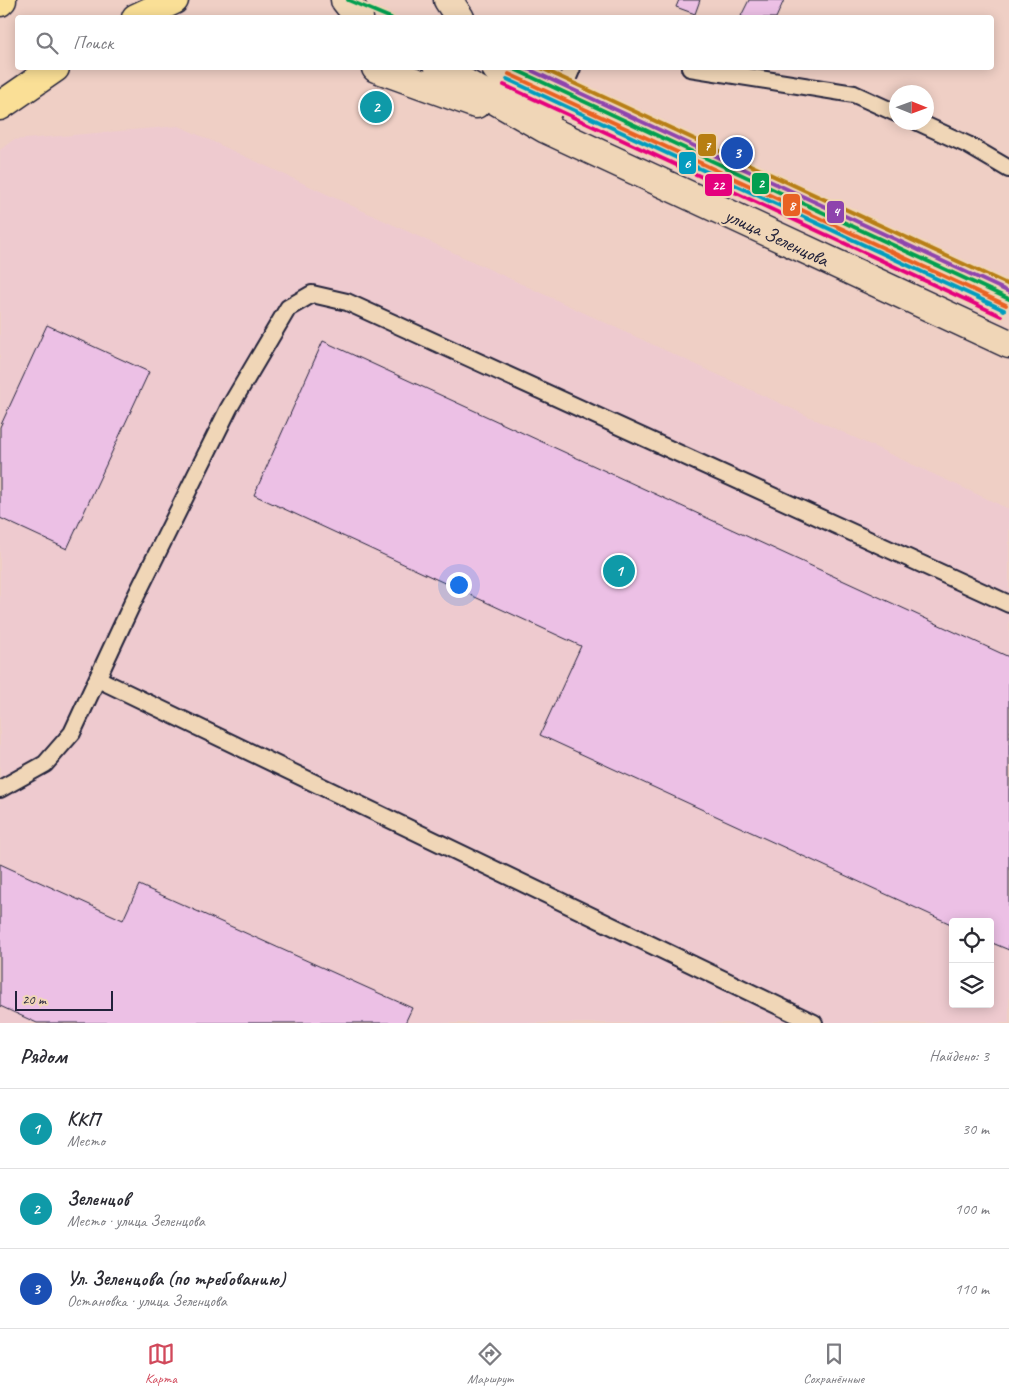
<!DOCTYPE html>
<html lang="ru">
<head>
<meta charset="utf-8">
<style>
	:root { --surface:#fff; --page:#f7f7f7; --text:#2b2b33; --muted:#7c7c81; --line:#e1e1e2; --accent:#d1495b }
	body { margin:0; font-family:Caveat,sans-serif; background:var(--page); color:var(--text) }
	.controls { position:absolute; right:15px; bottom:15px; display:grid; overflow:hidden; border-radius:5px; box-shadow:0 2px 12px #0003 }
	.controls button { width:45px; height:45px; display:grid; place-items:center; padding:0; border:0; border-bottom:1px solid var(--line); background:var(--surface); color:var(--text); font:25px sans-serif }
	.compass { position:absolute; left:889px; top:85px; width:45px; height:45px; border-radius:50%; background:var(--surface); box-shadow:0 2px 12px #0003; rotate:91deg }
	.scale { position:absolute; left:15px; bottom:12px; width:98px; box-sizing:border-box; padding-left:5px; border:2px solid #22223b; border-top:0; font-size:14px; line-height:18px; white-space:nowrap; color:#22223b; -webkit-text-stroke:4px #f0d6b7; paint-order:stroke }
	.you { position:absolute; left:458px; top:584px; width:18px; height:18px; margin:-12px; border:4px solid #fff; border-radius:50%; background:#1a73e8; box-shadow:0 0 0 8px #1a73e833 }
	.badge { display:grid; place-items:center; width:32px; height:32px; border-radius:50%; background:var(--accent); color:#fff; font-size:16px; font-weight:700 }
	.pin { position:absolute; translate:-50% -50%; border:2px solid #fff; box-shadow:0 1px 5px #0006 }
	.list { margin:0; padding:0; list-style:none }
	h2 { display:flex; justify-content:space-between; align-items:center; height:65px; margin:0; padding:0 20px; font-size:21px }
	h2 small { font-size:16px; font-weight:400; color:var(--muted) }
	.list li { display:grid; grid-template-columns:32px 1fr auto; gap:15px; align-items:center; box-sizing:border-box; height:80px; padding:0 20px; border-top:1px solid var(--line) }
	.list b { display:block; font-size:19px; white-space:nowrap }
	.list p { margin:0; font-size:16px; white-space:nowrap; color:var(--muted) }
	.list em { font-size:16px; font-style:normal; color:var(--muted) }
	.icon { flex:none; width:28px; height:28px; fill:none; stroke:currentColor; stroke-width:2; stroke-linecap:round; stroke-linejoin:round }
	.map { position:relative; flex:none; width:1009px; height:1023px; overflow:hidden }
	.search { position:absolute; background:var(--surface); box-shadow:0 2px 12px #0003; left:15px; right:15px; top:15px; height:55px; display:flex; align-items:center; gap:12px; box-sizing:border-box; padding:0 18px; border-radius:5px; color:var(--muted); font-size:19px }
	.sheet { height:305px; background:var(--surface) }
	nav { display:flex; justify-content:space-around; align-items:center; box-sizing:border-box; height:70px; border-top:1px solid var(--line); background:var(--surface); font-size:14px; color:var(--muted) }
	nav a { display:grid; justify-items:center; gap:2px }
	nav .on { color:var(--accent) }
	.map>svg:first-child { display:block }
	.built { fill:#eecacf; fill-rule:evenodd }
	.building { fill:#ecc0e5; stroke:#22223b }
	.lines { fill:none; stroke-linecap:round; stroke-linejoin:round }
	.lane-casing { stroke:#22223b; stroke-width:20 }
	.secondary-casing { stroke:#22223b; stroke-width:31 }
	.primary-casing { stroke:#22223b; stroke-width:31 }
	.lane { stroke:#f0d6b7; stroke-width:16 }
	.secondary { stroke:#f0d6b7; stroke-width:28 }
	.primary { stroke:#fadf96; stroke-width:28 }
	.tram-1-casing { stroke:#f0d6b7; stroke-width:8 }
	.tram-2-casing { stroke:#f0d6b7; stroke-width:8 }
	.tram-3-casing { stroke:#f0d6b7; stroke-width:8 }
	.tram-4-casing { stroke:#f0d6b7; stroke-width:8 }
	.tram-5-casing { stroke:#f0d6b7; stroke-width:8 }
	.tram-6-casing { stroke:#f0d6b7; stroke-width:8 }
	.tram-1 { stroke:#029f50; stroke-width:4 }
	.tram-2 { stroke:#e86223; stroke-width:4 }
	.tram-3 { stroke:#8e44ad; stroke-width:4 }
	.tram-4 { stroke:#039cbf; stroke-width:4 }
	.tram-5 { stroke:#b77e12; stroke-width:4 }
	.tram-6 { stroke:#e5007d; stroke-width:4 }
	.labels { text-anchor:middle; stroke-width:4.5; stroke-linejoin:round; paint-order:stroke }
	.street-label { font-size:20px; fill:#22223b; stroke:#f0d6b7 }
	.line-badge { stroke:#f0d6b7; stroke-width:2 }
	.badge-label { font-size:14px; text-anchor:middle; font-weight:bold; fill:#fff }
</style>
</head>
<body>
<div class="map">
<svg width="1009" height="1023" viewBox="0 0 1009 1023">
	<rect width="100%" height="100%" fill="#efcfc5"/>
	<filter id="ink" filterUnits="userSpaceOnUse"><feTurbulence type="fractalNoise" baseFrequency=".02" numOctaves="2"/><feDisplacementMap in="SourceGraphic" scale="10" xChannelSelector="R" yChannelSelector="G"/><feConvolveMatrix kernelMatrix="1 2 1 2 8 2 1 2 1" color-interpolation-filters="sRGB"/></filter>
	<g filter="url(#ink)">
		<!-- built -->
		<path class="built" d="M179 126 1009 509V1023H0V150L13 140ZM953 922H990V1004H953Z"/>
		<!-- building -->
		<g class="building">
			<polygon points="679,0 700,0 695,14 676,7"/>
			<polygon points="749,0 784,0 776,18 745,18 741,16"/>
			<polygon points="47,325 149,372 67,549 0,518 0,427"/>
			<polygon points="323,341 1009,657 1009,950 990,942 990,922 953,922 953,925 540,735 581,646 254,495"/>
			<polygon points="0,864 123,920 139,885 412,1008 405,1023 37,1023 0,1006"/>
		</g>
		<g class="lines">
			<!-- lane casing -->
			<g class="lane-casing">
				<g id="lane">
					<polyline points="690,68 854,94 896,113"/>
					<polyline points="918,122 968,145 1009,169"/>
					<polyline points="546,129 572,68"/>
					<polyline points="98,679 814,1023"/>
					<polyline points="0,789 45,764 72,733 132,604 229,408 288,308 312,294 347,302 1009,604"/>
				</g>
			</g>
			<!-- secondary casing -->
			<g class="secondary-casing">
				<g id="secondary">
					<polyline points="345,0 359,18"/>
					<polyline points="448,0 460,18"/>
					<polyline points="376,68 476,104"/>
					<polyline points="439,68 546,129 1009,344"/>
					<polyline points="496,68 535,116"/>
				</g>
			</g>
			<!-- primary casing -->
			<g class="primary-casing">
				<g id="primary">
					<polyline points="0,2 2,0"/>
					<polyline points="136,18 174,0"/>
					<polyline points="0,106 55,68"/>
				</g>
			</g>
			<!-- lane -->
			<use href="#lane" class="lane"/>
			<!-- secondary -->
			<use href="#secondary" class="secondary"/>
			<!-- primary -->
			<use href="#primary" class="primary"/>
			<!-- tram-1 casing -->
			<g class="tram-1-casing">
				<g id="tram-1">
					<polyline points="348,0 391,18"/>
					<polyline points="512,68 1009,299"/>
				</g>
			</g>
			<!-- tram-2 casing -->
			<g class="tram-2-casing">
				<polyline id="tram-2" points="509,74 1006,305"/>
			</g>
			<!-- tram-3 casing -->
			<g class="tram-3-casing">
				<polyline id="tram-3" points="526,68 1009,292"/>
			</g>
			<!-- tram-4 casing -->
			<g class="tram-4-casing">
				<polyline id="tram-4" points="507,79 1004,310"/>
			</g>
			<!-- tram-5 casing -->
			<g class="tram-5-casing">
				<polyline id="tram-5" points="541,68 1009,285"/>
			</g>
			<!-- tram-6 casing -->
			<g class="tram-6-casing">
				<polyline id="tram-6" points="504,85 1001,316"/>
			</g>
			<!-- tram-1 -->
			<use href="#tram-1" class="tram-1"/>
			<!-- tram-2 -->
			<use href="#tram-2" class="tram-2"/>
			<!-- tram-3 -->
			<use href="#tram-3" class="tram-3"/>
			<!-- tram-4 -->
			<use href="#tram-4" class="tram-4"/>
			<!-- tram-5 -->
			<use href="#tram-5" class="tram-5"/>
			<!-- tram-6 -->
			<use href="#tram-6" class="tram-6"/>
		</g>
	</g>
	<g class="labels">
		<!-- street labels -->
		<g class="street-label">
			<text transform="translate(777 237) rotate(25)" y="7">улица Зеленцова</text>
		</g>
	</g>
	<g class="line-badge">
		<rect x="697" y="133" width="20" height="24" rx="5" fill="#b77e12"/>
		<rect x="678" y="151" width="19" height="24" rx="5" fill="#039cbf"/>
		<rect x="751" y="172" width="19" height="23" rx="5" fill="#029f50"/>
		<rect x="704" y="173" width="29" height="24" rx="5" fill="#e5007d"/>
		<rect x="782" y="193" width="19" height="24" rx="5" fill="#e86223"/>
		<rect x="826" y="200" width="19" height="24" rx="5" fill="#8e44ad"/>
	</g>
	<g class="badge-label">
		<text x="707" y="150">7</text>
		<text x="687" y="168">6</text>
		<text x="761" y="188">2</text>
		<text x="718" y="190">22</text>
		<text x="792" y="210">8</text>
		<text x="836" y="216">4</text>
	</g>
</svg>
<div class="controls">
<button><svg class="icon" aria-label="locate" viewBox="0 0 24 24"><circle cx="12" cy="12" r="6"/><path d="M12 2v4M12 18v4M2 12h4M18 12h4"/></svg></button>
<button><svg class="icon" aria-label="layers" viewBox="0 0 24 24"><path d="M12 4l9 5-9 5-9-5zM3 14l9 5 9-5"/></svg></button>
</div>
<svg class="compass" viewBox="-18 -18 36 36"><path d="M0-13l5 13h-10z" fill="#e53935"/><path d="M0 13l5-13h-10z" fill="#7c7c81"/></svg>
<div class="scale">20 m</div>
<div class="you"></div>
<div class="pin badge" style="left:619px;top:571px;background:#0f9aa8">1</div>
<div class="pin badge" style="left:376px;top:107px;background:#0f9aa8">2</div>
<div class="pin badge" style="left:737px;top:153px;background:#1a4fb4">3</div>
<div class="search"><svg class="icon" aria-label="search" viewBox="0 0 24 24"><circle cx="10" cy="10" r="6"/><path d="M15 15l6 6"/></svg>Поиск</div>
</div>
<section class="sheet">
<h2>Рядом<small>Найдено: 3</small></h2>
<ul class="list">
<li><span class="badge" style="background:#0f9aa8">1</span><div><b>ККП</b><p>Место</p></div><em>30 m</em></li>
<li><span class="badge" style="background:#0f9aa8">2</span><div><b>Зеленцов</b><p>Место · улица Зеленцова</p></div><em>100 m</em></li>
<li><span class="badge" style="background:#1a4fb4">3</span><div><b>Ул. Зеленцова (по требованию)</b><p>Остановка · улица Зеленцова</p></div><em>110 m</em></li>
</ul>
</section>
<nav>
<a class="on"><svg class="icon" aria-label="map" viewBox="0 0 24 24"><path d="M3 6l6-2 6 2 6-2v14l-6 2-6-2-6 2zM9 4v14M15 6v14"/></svg>Карта</a>
<a><svg class="icon" aria-label="directions" viewBox="0 0 24 24"><path d="M12 3l9 9-9 9-9-9zM9 14v-3h6M13 9l2 2-2 2"/></svg>Маршрут</a>
<a><svg class="icon" aria-label="saved" viewBox="0 0 24 24"><path d="M7 4h10v16l-5-4-5 4z"/></svg>Сохранённые</a>
</nav>
</body>
</html>
